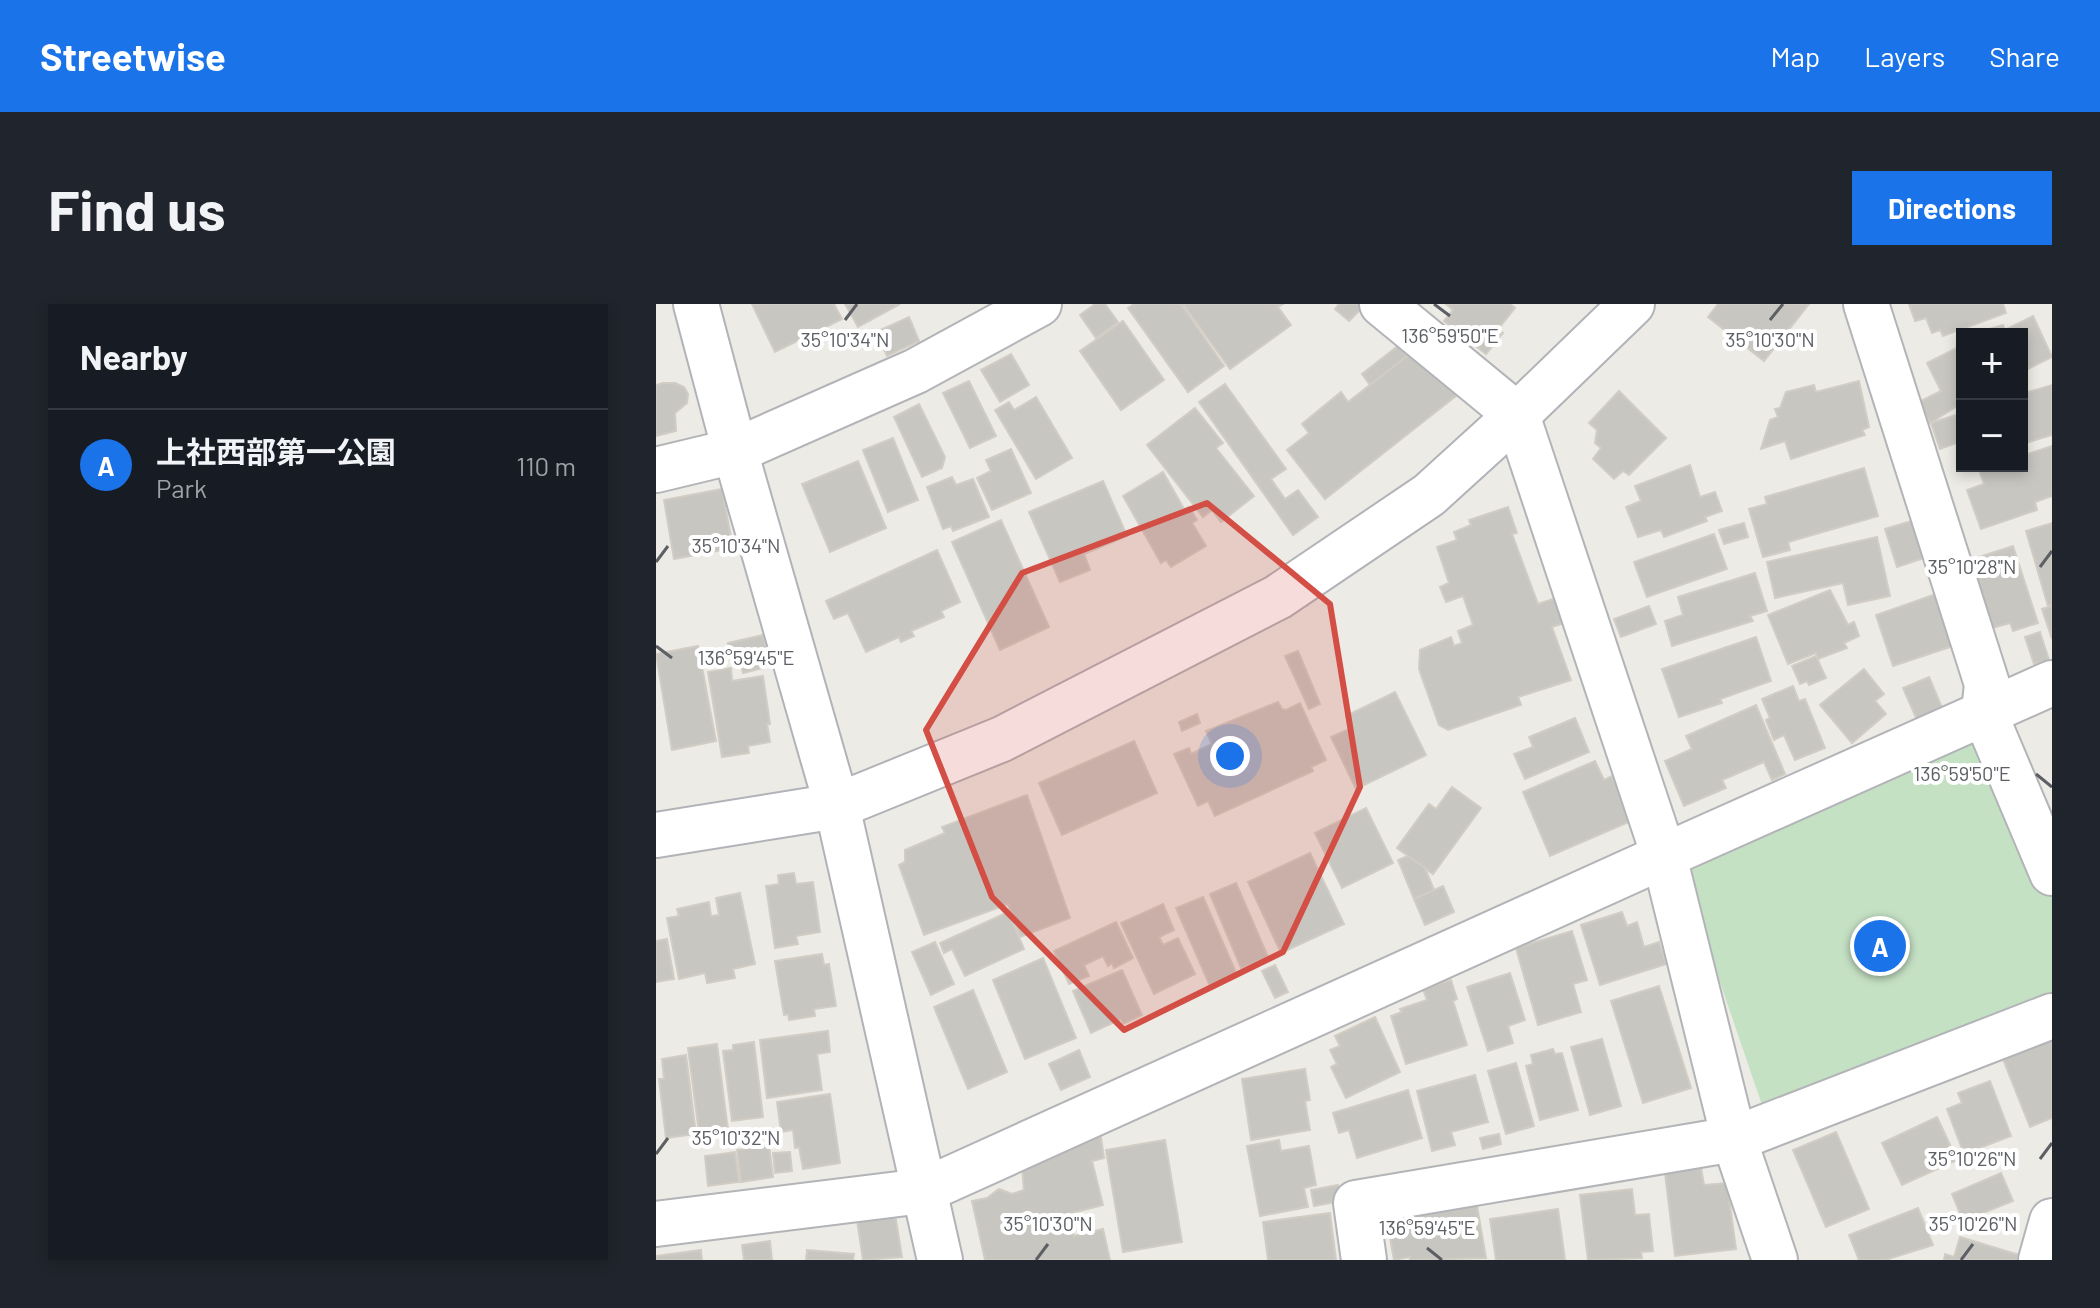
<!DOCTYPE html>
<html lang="en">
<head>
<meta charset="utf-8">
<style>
	:root { --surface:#171b24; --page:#20242c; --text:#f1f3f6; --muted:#9ea1a6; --line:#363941; --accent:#1a73e8 }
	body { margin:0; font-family:Barlow,"Noto Sans JP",sans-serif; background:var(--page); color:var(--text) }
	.controls { position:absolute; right:24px; top:24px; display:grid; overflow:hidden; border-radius:0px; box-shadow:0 4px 12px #0003 }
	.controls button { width:72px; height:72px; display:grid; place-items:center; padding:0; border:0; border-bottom:2px solid var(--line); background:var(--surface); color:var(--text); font:40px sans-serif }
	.you { position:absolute; left:574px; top:452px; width:28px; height:28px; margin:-20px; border:6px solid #fff; border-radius:50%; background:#1a73e8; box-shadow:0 0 0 12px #1a73e833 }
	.badge { display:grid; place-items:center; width:52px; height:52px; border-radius:50%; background:var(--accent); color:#fff; font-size:26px; font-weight:700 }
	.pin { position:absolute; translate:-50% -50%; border:4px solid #fff; box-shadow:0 2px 8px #0006 }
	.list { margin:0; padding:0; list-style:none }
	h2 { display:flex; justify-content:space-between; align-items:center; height:104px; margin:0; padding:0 32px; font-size:34px }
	h2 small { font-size:26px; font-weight:400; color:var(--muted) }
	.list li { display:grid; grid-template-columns:52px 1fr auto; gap:24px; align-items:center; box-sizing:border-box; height:112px; padding:0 32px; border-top:2px solid var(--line) }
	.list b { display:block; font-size:30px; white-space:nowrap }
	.list p { margin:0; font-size:26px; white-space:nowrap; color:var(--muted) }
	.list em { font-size:26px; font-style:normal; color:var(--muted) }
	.map { position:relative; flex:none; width:1396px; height:956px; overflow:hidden; border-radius:0px }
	header { display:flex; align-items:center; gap:48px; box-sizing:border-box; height:112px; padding:0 40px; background:var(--accent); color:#fff }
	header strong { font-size:38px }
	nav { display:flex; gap:44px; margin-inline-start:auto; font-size:28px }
	.intro { display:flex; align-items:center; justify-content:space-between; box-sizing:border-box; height:192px; padding:0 48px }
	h1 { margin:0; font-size:56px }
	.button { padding:20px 36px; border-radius:0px; background:var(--accent); color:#fff; font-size:28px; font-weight:700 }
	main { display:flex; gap:48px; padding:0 48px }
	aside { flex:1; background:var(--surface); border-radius:0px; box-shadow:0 4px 12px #0003 }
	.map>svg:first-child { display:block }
	.green { fill:#c5e1c4 }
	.building { fill:#c8c6c1; stroke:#d1cdc4; stroke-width:2 }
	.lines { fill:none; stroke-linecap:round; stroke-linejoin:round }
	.street-casing { stroke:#b2b4b8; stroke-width:48 }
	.secondary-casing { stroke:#b1b3b8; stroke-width:48 }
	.street { stroke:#fff; stroke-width:44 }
	.secondary { stroke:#fff; stroke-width:44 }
	.marked { fill:#d34e45; fill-opacity:0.2; stroke:#d34e45; stroke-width:6; stroke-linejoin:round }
	.ticks { fill:none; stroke:#5c5f63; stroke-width:3 }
	.ticks-label { font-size:20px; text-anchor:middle; fill:#5c5f63; stroke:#fff; stroke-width:8; stroke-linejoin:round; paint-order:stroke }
</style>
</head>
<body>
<header>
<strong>Streetwise</strong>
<nav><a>Map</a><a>Layers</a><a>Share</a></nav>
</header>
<div class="intro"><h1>Find us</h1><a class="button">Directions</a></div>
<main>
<aside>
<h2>Nearby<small></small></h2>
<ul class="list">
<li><span class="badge">A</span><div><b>上社西部第一公園</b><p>Park</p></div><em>110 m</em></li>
</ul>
</aside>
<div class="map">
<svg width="1396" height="956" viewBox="0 0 1396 956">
	<rect width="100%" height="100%" fill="#edebe5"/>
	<!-- green -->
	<polygon class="green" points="1330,432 1396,594 1396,690 1107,804 1025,564"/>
	<!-- building -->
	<g class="building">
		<polygon points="96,0 178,0 186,15 119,48"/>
		<polygon points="189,0 244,0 202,23"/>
		<polygon points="439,0 449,0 462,18 440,34 424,11"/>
		<polygon points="478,0 525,0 568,62 532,88 472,4"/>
		<polygon points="527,0 627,0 622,3 635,21 574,65"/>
		<polygon points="683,0 701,0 706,4 693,17 679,5"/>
		<polygon points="790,0 854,0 859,4 842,25 847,29 830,50 788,17 797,6"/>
		<polygon points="1062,0 1153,0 1108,57 1052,13"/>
		<polygon points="1253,0 1347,0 1350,9 1287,32 1284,26 1276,29 1270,14 1259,17"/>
		<polygon points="1377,12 1396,53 1366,68 1366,30 1317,30 1347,21 1349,26"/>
		<polygon points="253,13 263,37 231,52 220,28"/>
		<polygon points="467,17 508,76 465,106 424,47"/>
		<polygon points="1306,33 1306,99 1274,119 1263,98 1285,87 1271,59 1305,42 1302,35"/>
		<polygon points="747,38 755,49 714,81 706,70"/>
		<polygon points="755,49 805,88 669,195 631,146 653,129 646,120 685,88 692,98"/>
		<polygon points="355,50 373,81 344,98 325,66"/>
		<polygon points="313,77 340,132 314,144 287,89"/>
		<polygon points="1203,77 1213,123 1206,126 1209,131 1135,155 1129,137 1105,145 1114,116 1122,113 1119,105 1124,104 1130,88 1158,81 1160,88"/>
		<polygon points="7,79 19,79 28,83 32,90 31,99 19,109 20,127 0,132 0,81"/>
		<polygon points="569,80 630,165 615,175 629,195 642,186 662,213 637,231 543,98"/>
		<polygon points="1396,81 1396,131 1366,140 1366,90"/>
		<polygon points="963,87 1010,134 973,171 967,167 958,175 937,155 945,144 939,139 941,126 933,119"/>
		<polygon points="380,93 416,154 380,175 339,106 353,98 358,106"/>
		<polygon points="263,100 289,153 286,164 266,173 238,113"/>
		<polygon points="539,104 567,139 560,144 598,192 565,218 556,206 547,213 491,141"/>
		<polygon points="1303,110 1306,118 1306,137 1284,145 1275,119"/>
		<polygon points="237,134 262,196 232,208 207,146"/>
		<polygon points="1396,142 1396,192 1379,198 1381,206 1325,225 1311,186 1328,180 1323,166 1336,162 1366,162 1366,152"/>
		<polygon points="355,145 375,189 336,206 321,174 335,167 330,156"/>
		<polygon points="202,157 230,224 174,248 146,180"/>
		<polygon points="1034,161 1044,193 1059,188 1066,207 1049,213 1051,217 1008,233 1005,226 982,233 970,203 985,197 979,182"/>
		<polygon points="1208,164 1222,212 1132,238 1134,246 1107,253 1093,205 1111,200 1109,193"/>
		<polygon points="507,168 528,205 533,203 541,216 536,219 550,242 515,263 510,256 505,259 467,192"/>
		<polygon points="296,173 300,181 317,175 333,213 297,227 295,222 287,225 271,183"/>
		<polygon points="447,177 471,232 428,250 434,266 404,278 373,208"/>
		<polygon points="66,185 77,244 18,255 8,196"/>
		<polygon points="852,203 861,229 856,230 882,300 900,294 908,319 896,323 915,376 862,393 865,401 792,426 783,421 763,365 764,346 795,333 798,342 806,339 802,327 817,321 807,292 790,298 784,283 793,279 781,243 801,236 798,228 815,221 813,216"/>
		<polygon points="1262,215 1274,252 1241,263 1229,225"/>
		<polygon points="345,216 393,323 344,346 296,238"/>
		<polygon points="1088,219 1092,233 1068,240 1063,226"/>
		<polygon points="1396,219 1396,300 1392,302 1370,227"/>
		<polygon points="1058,230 1071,265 991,293 978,258"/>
		<polygon points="1221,233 1234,292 1192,301 1187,279 1119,294 1111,258"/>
		<polygon points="1357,242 1382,319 1357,327 1354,319 1333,325 1311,257"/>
		<polygon points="281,246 304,298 285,307 288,313 255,327 258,332 245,338 243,333 210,348 192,309 178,315 170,297"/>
		<polygon points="1099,269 1111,307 1094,312 1097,317 1016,342 1009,317 1027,311 1022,293"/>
		<polygon points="1174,286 1192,321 1198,318 1203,332 1188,339 1191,344 1162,355 1160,349 1132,360 1112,311"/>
		<polygon points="1280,290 1297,342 1237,362 1220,311"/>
		<polygon points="993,302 1000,320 965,333 958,315"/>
		<polygon points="1396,302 1396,335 1386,305"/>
		<polygon points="1384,328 1393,356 1378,360 1369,333"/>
		<polygon points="107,331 115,362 87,369 83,352 76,353 72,339"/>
		<polygon points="1100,333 1115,377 1064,395 1066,399 1023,413 1006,365"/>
		<polygon points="42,342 60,437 16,446 0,350"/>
		<polygon points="642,347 664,400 653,405 629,352"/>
		<polygon points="1160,352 1170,374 1153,381 1151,377 1144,380 1136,362"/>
		<polygon points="75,364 76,377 107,372 114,420 111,420 114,438 92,442 93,449 66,453 52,368"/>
		<polygon points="1208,365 1228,390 1219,397 1230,410 1196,439 1164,401"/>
		<polygon points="1273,373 1287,406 1261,416 1247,384"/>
		<polygon points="1137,382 1143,397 1149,395 1169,444 1139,456 1128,431 1118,436 1110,416 1114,414 1106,395"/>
		<polygon points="739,388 770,451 700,485 675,433 696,424 690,412"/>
		<polygon points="622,398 626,405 630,406 644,399 670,456 655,463 657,467 559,512 552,497 542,502 518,450 533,444 535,450 556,440 550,427"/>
		<polygon points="1100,401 1129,470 1116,476 1108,458 1066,476 1070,484 1028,502 1009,457 1036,445 1030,432"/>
		<polygon points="541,410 544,419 526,427 523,418"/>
		<polygon points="919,414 933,448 869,475 858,450 877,443 873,433"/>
		<polygon points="478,437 501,489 406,531 383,479"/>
		<polygon points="939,457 948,476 956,472 975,517 894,552 867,488"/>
		<polygon points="796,483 825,504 777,570 741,544 773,500 780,505"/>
		<polygon points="371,491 414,614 364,633 352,600 268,631 243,561 249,558 249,546 289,529 286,523"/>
		<polygon points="710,504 737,559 686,584 659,529"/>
		<polygon points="654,549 688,620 625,649 592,578"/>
		<polygon points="752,552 769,564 778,586 758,595 742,556"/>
		<polygon points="138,569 140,580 157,578 164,628 140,632 142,640 119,644 110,582 123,580 122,571"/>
		<polygon points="580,579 612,653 585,664 554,590"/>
		<polygon points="787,582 798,608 769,621 758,595"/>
		<polygon points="84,589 99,660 77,665 79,674 51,679 49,669 23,675 11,614 23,612 21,605 53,598 55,612 63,611 60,594"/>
		<polygon points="547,593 581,671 554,682 520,604"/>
		<polygon points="507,600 518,626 503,633 507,641 522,634 539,670 498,690 465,619"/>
		<polygon points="352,608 368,645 309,672 296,645 288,649 284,639"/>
		<polygon points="966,608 971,622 981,618 988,643 1003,638 1010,660 944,681 925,621"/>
		<polygon points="460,618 477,654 458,664 456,659 452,662 447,652 428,661 433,672 413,680 398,647"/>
		<polygon points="916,627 931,676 917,680 925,708 882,721 860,644"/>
		<polygon points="11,635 18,675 0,678 0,637"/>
		<polygon points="279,638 298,680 275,691 256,648"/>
		<polygon points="166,650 168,661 173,660 180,702 158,705 159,712 133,716 132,710 128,711 119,657"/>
		<polygon points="387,654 420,734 369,755 337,676"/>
		<polygon points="619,661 632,688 619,694 606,667"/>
		<polygon points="466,666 486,711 467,720 465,715 435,729 417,687"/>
		<polygon points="854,669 869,716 852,722 857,739 832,747 811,683"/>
		<polygon points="795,676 801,695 797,697 811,741 750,760 735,712 746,708 744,705 771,696 767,685"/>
		<polygon points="1003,682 1035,784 987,799 955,697"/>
		<polygon points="317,686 351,768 312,785 278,703"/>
		<polygon points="719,713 744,768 690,794 675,763 681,760 674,746 684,742 679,732"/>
		<polygon points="172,727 174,748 161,750 166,786 111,794 104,736"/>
		<polygon points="946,735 965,802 934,811 915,743"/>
		<polygon points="1396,735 1396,814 1374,823 1347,755"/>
		<polygon points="98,738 107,813 76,817 67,747 77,746 77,741"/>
		<polygon points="61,740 72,826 43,829 32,744"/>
		<polygon points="897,745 899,750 906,749 922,806 884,816 870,762 877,760 875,751"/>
		<polygon points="423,746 434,773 405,786 393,760"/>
		<polygon points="30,751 40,830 10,834 3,775 8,775 6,755"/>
		<polygon points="860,759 878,822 850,830 832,767"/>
		<polygon points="649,765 654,796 649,797 654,826 595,836 586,775"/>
		<polygon points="819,771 832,818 795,828 799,841 776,847 761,787"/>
		<polygon points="1334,777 1355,832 1308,850 1291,805 1306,799 1302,789"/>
		<polygon points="752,786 766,834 701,854 693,826 683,829 677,809"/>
		<polygon points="174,790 184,859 147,865 143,843 139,844 137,826 125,828 121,798"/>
		<polygon points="1281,813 1301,856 1246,881 1226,839"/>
		<polygon points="444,827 448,854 436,857 447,901 412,910 418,932 447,925 454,956 329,956 316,897 331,894 343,885 356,890 368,886 366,862"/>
		<polygon points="1180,828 1213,905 1170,923 1137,846"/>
		<polygon points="843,830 845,840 827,845 824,834"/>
		<polygon points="509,836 526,938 467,948 450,846"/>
		<polygon points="623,836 625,847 653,842 660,881 648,884 652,903 604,912 591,842"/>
		<polygon points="113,841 117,873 85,878 81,846"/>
		<polygon points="79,848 83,878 52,882 49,852"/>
		<polygon points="134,848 136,867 119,869 117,849"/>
		<polygon points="1045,864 1048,881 1071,879 1080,945 1019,952 1009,869"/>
		<polygon points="1345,869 1357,897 1307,917 1296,890"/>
		<polygon points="682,881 685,897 658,902 655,886"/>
		<polygon points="976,885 979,911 993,910 997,947 985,948 986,954 932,956 924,891"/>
		<polygon points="820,896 830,954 754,956 754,953 738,956 732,923 750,920 748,908"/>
		<polygon points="1262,904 1277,941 1229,956 1203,956 1193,931"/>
		<polygon points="902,905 909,956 840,956 834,915"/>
		<polygon points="674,909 680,956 612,956 607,918"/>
		<polygon points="239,910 246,953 207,956 201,916"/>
		<polygon points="1304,933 1363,951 1361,956 1288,956 1289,950 1298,953"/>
		<polygon points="114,937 116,956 88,956 86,941"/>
		<polygon points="45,946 46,956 0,956 0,952"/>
		<polygon points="151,946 198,950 197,956 150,956"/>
	</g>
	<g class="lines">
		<!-- street casing -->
		<g class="street-casing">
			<g id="street">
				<polyline points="726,0 861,111 1008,552 1078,835 1119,956"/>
				<polyline points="1210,0 1331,380 1328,408 1396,569"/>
				<polyline points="0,166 79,147 260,67 383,0"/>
				<polyline points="0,920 267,887 1008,552 1396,379"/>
				<polyline points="708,956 700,899 1078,835 1396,712"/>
				<polyline points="1385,956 1396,917"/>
			</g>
		</g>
		<!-- secondary casing -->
		<g class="secondary-casing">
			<g id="secondary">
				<polyline points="40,0 79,147 181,502 284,956"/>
				<polyline points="0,531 181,502 346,435 622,293 773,191 861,111 976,0"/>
			</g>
		</g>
		<!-- street -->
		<use href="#street" class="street"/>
		<!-- secondary -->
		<use href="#secondary" class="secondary"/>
	</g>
	<!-- marked area -->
	<path class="marked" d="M551 199 674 300 704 483 627 648 468 726 336 593 270 426 366 269Z"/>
	<!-- ticks -->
	<path class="ticks" d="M778 0 794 12M189 16 201 0M1114 16 1127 0M0 258 12 242M1384 263 1396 247M0 342 16 354M1380 470 1396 483M0 850 12 834M1384 855 1396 839M771 944 786 956M380 956 392 940M1305 956 1317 940"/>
	<g class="ticks-label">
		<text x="794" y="39">136°59'50"E</text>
		<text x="189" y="43">35°10'34"N</text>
		<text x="1114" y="43">35°10'30"N</text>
		<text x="80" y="249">35°10'34"N</text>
		<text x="1316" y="270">35°10'28"N</text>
		<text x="90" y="361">136°59'45"E</text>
		<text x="1306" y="477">136°59'50"E</text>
		<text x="80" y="841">35°10'32"N</text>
		<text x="1316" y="862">35°10'26"N</text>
		<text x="392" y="927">35°10'30"N</text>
		<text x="1317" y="927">35°10'26"N</text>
		<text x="771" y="931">136°59'45"E</text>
	</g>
</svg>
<div class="controls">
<button>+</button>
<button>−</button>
</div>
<div class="you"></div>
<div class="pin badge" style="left:1224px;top:642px">A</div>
</div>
</main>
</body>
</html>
